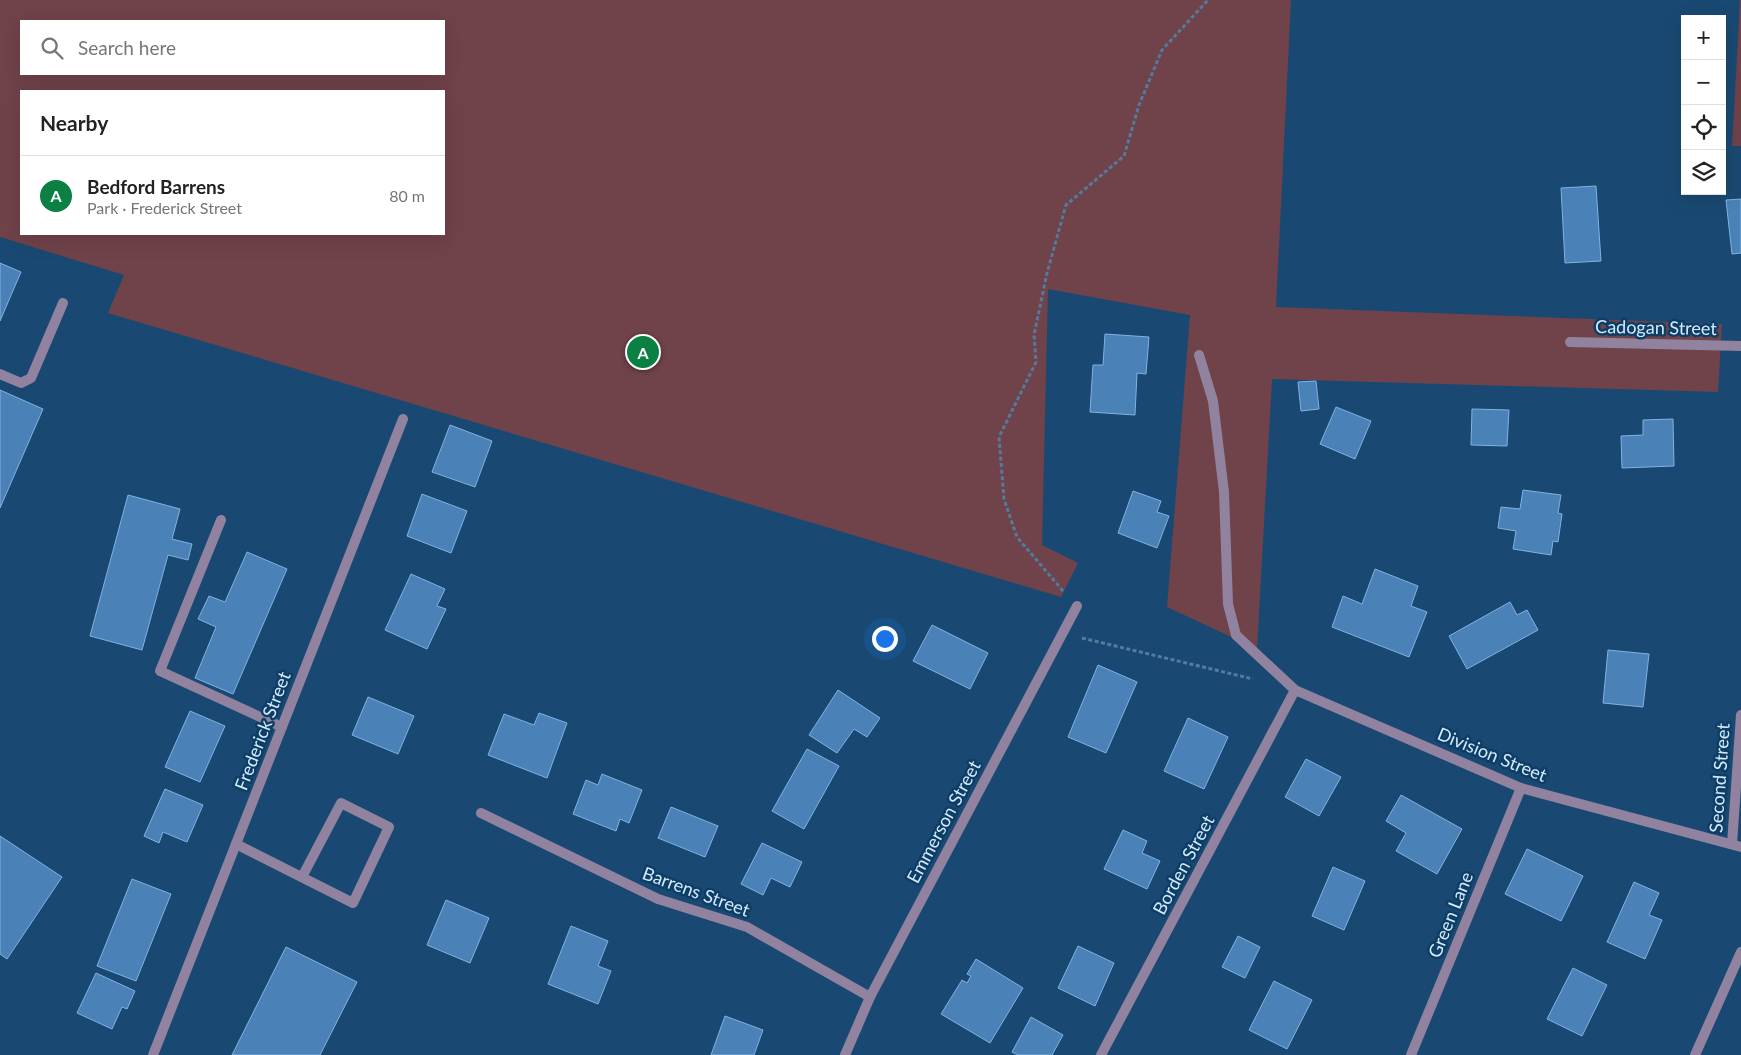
<!DOCTYPE html>
<html lang="en">
<head>
<meta charset="utf-8">
<style>
	:root { --surface:#fff; --page:#f2f2f2; --text:#222; --muted:#767676; --line:#e0e0e0; --accent:#0b8043 }
	body { margin:0; font-family:Lato,sans-serif; background:var(--page); color:var(--text) }
	.controls { position:absolute; right:15px; top:15px; display:grid; overflow:hidden; border-radius:0px; box-shadow:0 5px 20px #0002 }
	.controls button { width:45px; height:45px; display:grid; place-items:center; padding:0; border:0; border-bottom:1px solid var(--line); background:var(--surface); color:var(--text); font:25px sans-serif }
	.you { position:absolute; left:884px; top:638px; width:18px; height:18px; margin:-12px; border:4px solid #fff; border-radius:50%; background:#1a73e8; box-shadow:0 0 0 8px #1a73e833 }
	.badge { display:grid; place-items:center; width:32px; height:32px; border-radius:50%; background:var(--accent); color:#fff; font-size:16px; font-weight:700 }
	.pin { position:absolute; translate:-50% -50%; border:2px solid #fff; box-shadow:0 1px 5px #0006 }
	.list { margin:0; padding:0; list-style:none }
	h2 { display:flex; justify-content:space-between; align-items:center; height:65px; margin:0; padding:0 20px; font-size:21px }
	h2 small { font-size:16px; font-weight:400; color:var(--muted) }
	.list li { display:grid; grid-template-columns:32px 1fr auto; gap:15px; align-items:center; box-sizing:border-box; height:80px; padding:0 20px; border-top:1px solid var(--line) }
	.list b { display:block; font-size:19px; white-space:nowrap }
	.list p { margin:0; font-size:16px; white-space:nowrap; color:var(--muted) }
	.list em { font-size:16px; font-style:normal; color:var(--muted) }
	.icon { flex:none; width:28px; height:28px; fill:none; stroke:currentColor; stroke-width:2; stroke-linecap:round; stroke-linejoin:round }
	.map { position:relative; flex:none; width:1741px; height:1055px; overflow:hidden }
	.search { position:absolute; background:var(--surface); box-shadow:0 5px 20px #0002; left:20px; top:20px; width:425px; height:55px; display:flex; align-items:center; gap:12px; box-sizing:border-box; padding:0 18px; border-radius:0px; color:var(--muted); font-size:19px }
	.panel { position:absolute; background:var(--surface); box-shadow:0 5px 20px #0002; left:20px; top:90px; width:425px; height:145px; border-radius:0px }
	.map>svg:first-child { display:block }
	.green { fill:#70424a; fill-rule:evenodd }
	.building { fill:#4a82b7; stroke:#81b2e2 }
	.lines { fill:none; stroke-linecap:round; stroke-linejoin:round }
	.path { stroke:#537b9d; stroke-width:3; stroke-dasharray:4 2.5; stroke-linecap:butt }
	.lane { stroke:#91829f; stroke-width:10 }
	.street { stroke:#91829f; stroke-width:10 }
	.labels { text-anchor:middle; stroke-width:5; stroke-linejoin:round; paint-order:stroke }
	.street-label { font-size:18px; fill:#d6eafe; stroke:#0c3e66 }
</style>
</head>
<body>
<div class="map">
<svg width="1741" height="1055" viewBox="0 0 1741 1055">
	<rect width="100%" height="100%" fill="#194972"/>
	<!-- green -->
	<g class="green">
		<path d="M0 0H1291L1276 307 1722 324 1718 392 1272 379 1257 649 1167 607 1190 315 1048 289 1042 545 1078 563 1061 597 108 313 124 275 0 237ZM21 21H444V74H21ZM21 91H444V234H21Z"/>
		<polygon points="1740,0 1741,0 1741,146 1732,146"/>
	</g>
	<!-- building -->
	<g class="building">
		<polygon points="1596,186 1601,261 1565,263 1561,188"/>
		<polygon points="1741,199 1741,253 1732,254 1726,200"/>
		<polygon points="0,263 21,272 0,321"/>
		<polygon points="1105,334 1149,337 1146,374 1137,373 1135,415 1090,412 1093,365 1103,365"/>
		<polygon points="1316,381 1319,409 1301,411 1298,382"/>
		<polygon points="0,390 43,409 0,508"/>
		<polygon points="1336,407 1371,421 1355,459 1320,444"/>
		<polygon points="1472,409 1509,410 1507,446 1471,445"/>
		<polygon points="1673,419 1674,466 1622,468 1621,436 1643,435 1643,420"/>
		<polygon points="450,425 492,441 475,487 432,472"/>
		<polygon points="1523,490 1561,495 1558,513 1562,514 1558,542 1553,541 1551,555 1513,549 1516,531 1498,528 1501,507 1520,509"/>
		<polygon points="1133,491 1161,501 1157,512 1169,516 1157,548 1118,533"/>
		<polygon points="422,494 467,511 451,553 407,536"/>
		<polygon points="128,495 180,509 172,539 192,544 188,560 168,555 142,650 90,636"/>
		<polygon points="247,552 287,569 233,694 195,678 216,627 198,619 209,596 225,602"/>
		<polygon points="1375,569 1418,586 1411,606 1427,612 1409,657 1332,627 1343,596 1362,604"/>
		<polygon points="411,574 445,589 437,606 446,609 427,649 385,630"/>
		<polygon points="1510,602 1517,615 1527,610 1538,630 1467,669 1449,636"/>
		<polygon points="932,625 988,653 970,689 913,661"/>
		<polygon points="1608,650 1649,654 1643,707 1603,703"/>
		<polygon points="1098,665 1137,682 1106,753 1068,737"/>
		<polygon points="838,690 880,718 867,737 854,729 837,753 809,735"/>
		<polygon points="368,697 414,716 398,754 352,735"/>
		<polygon points="190,711 225,726 200,782 165,767"/>
		<polygon points="539,713 567,723 547,778 488,755 504,714 534,725"/>
		<polygon points="1188,718 1228,737 1204,789 1164,771"/>
		<polygon points="807,749 839,766 804,829 772,811"/>
		<polygon points="1306,759 1341,777 1319,816 1285,797"/>
		<polygon points="602,774 642,790 629,823 620,819 616,831 573,814 586,780 598,785"/>
		<polygon points="165,789 203,805 187,842 163,832 159,843 144,836"/>
		<polygon points="1401,795 1462,829 1437,874 1396,851 1406,833 1386,821"/>
		<polygon points="671,807 718,826 705,857 658,838"/>
		<polygon points="1123,830 1147,841 1142,853 1160,861 1147,889 1104,869"/>
		<polygon points="0,836 62,877 7,959 0,954"/>
		<polygon points="762,843 802,862 790,887 771,878 763,895 741,884"/>
		<polygon points="1527,849 1583,876 1561,921 1505,894"/>
		<polygon points="1333,867 1365,881 1344,930 1312,916"/>
		<polygon points="132,879 171,894 136,981 97,966"/>
		<polygon points="1634,882 1659,893 1649,915 1662,920 1645,959 1607,942"/>
		<polygon points="446,900 489,918 470,963 427,945"/>
		<polygon points="571,926 608,941 598,966 611,971 598,1004 548,984"/>
		<polygon points="1238,936 1260,947 1245,978 1222,967"/>
		<polygon points="1078,946 1114,963 1095,1006 1058,988"/>
		<polygon points="286,947 357,982 320,1055 232,1055"/>
		<polygon points="976,959 1023,988 990,1043 941,1014 962,980 967,983 971,976 967,974"/>
		<polygon points="1573,968 1607,985 1582,1036 1547,1019"/>
		<polygon points="96,973 135,991 127,1009 122,1007 112,1029 77,1013"/>
		<polygon points="1274,981 1312,1000 1287,1049 1249,1030"/>
		<polygon points="725,1016 763,1030 754,1055 711,1055"/>
		<polygon points="1031,1017 1063,1035 1052,1055 1018,1055 1012,1052"/>
	</g>
	<g class="lines">
		<!-- path -->
		<g class="path">
			<polyline points="1063,591 1017,537 1004,499 999,437 1036,362 1034,335 1047,273 1066,205 1124,156 1139,105 1162,50 1208,0"/>
			<polyline points="1082,638 1253,679"/>
		</g>
		<!-- lane -->
		<g class="lane">
			<polyline points="1199,355 1213,401 1224,492 1228,604 1236,635 1295,690"/>
			<polyline points="0,374 21,383 31,378 63,303"/>
			<polyline points="221,520 160,671 282,727"/>
			<polyline points="236,844 353,903 389,827 341,803 302,877"/>
		</g>
		<!-- street -->
		<g class="street">
			<polyline points="1570,342 1741,346"/>
			<polyline points="481,813 658,899 747,927 870,997"/>
			<polyline points="1732,844 1741,715"/>
			<polyline points="153,1055 403,419"/>
			<polyline points="845,1055 870,997 1077,606"/>
			<polyline points="1101,1055 1295,690 1521,788 1741,847"/>
			<polyline points="1411,1055 1521,788"/>
			<polyline points="1695,1055 1741,952"/>
		</g>
	</g>
	<g class="labels">
		<!-- street labels -->
		<g class="street-label">
			<text transform="translate(1656 328) rotate(1)" y="6">Cadogan Street</text>
			<text transform="translate(263 731) rotate(-69)" y="6">Frederick Street</text>
			<text transform="translate(1492 755) rotate(22)" y="6">Division Street</text>
			<text transform="translate(1720 778) rotate(-86)" y="6">Second Street</text>
			<text transform="translate(944 822) rotate(-62)" y="6">Emmerson Street</text>
			<text transform="translate(1184 865) rotate(-62)" y="6">Borden Street</text>
			<text transform="translate(696 892) rotate(20)" y="6">Barrens Street</text>
			<text transform="translate(1451 915) rotate(-68)" y="6">Green Lane</text>
		</g>
	</g>
</svg>
<div class="controls">
<button>+</button>
<button>−</button>
<button><svg class="icon" aria-label="locate" viewBox="0 0 24 24"><circle cx="12" cy="12" r="6"/><path d="M12 2v4M12 18v4M2 12h4M18 12h4"/></svg></button>
<button><svg class="icon" aria-label="layers" viewBox="0 0 24 24"><path d="M12 4l9 5-9 5-9-5zM3 14l9 5 9-5"/></svg></button>
</div>
<div class="you"></div>
<div class="pin badge" style="left:643px;top:352px">A</div>
<div class="search"><svg class="icon" aria-label="search" viewBox="0 0 24 24"><circle cx="10" cy="10" r="6"/><path d="M15 15l6 6"/></svg>Search here</div>
<section class="panel">
<h2>Nearby<small></small></h2>
<ul class="list">
<li><span class="badge">A</span><div><b>Bedford Barrens</b><p>Park · Frederick Street</p></div><em>80 m</em></li>
</ul>
</section>
</div>
</body>
</html>
